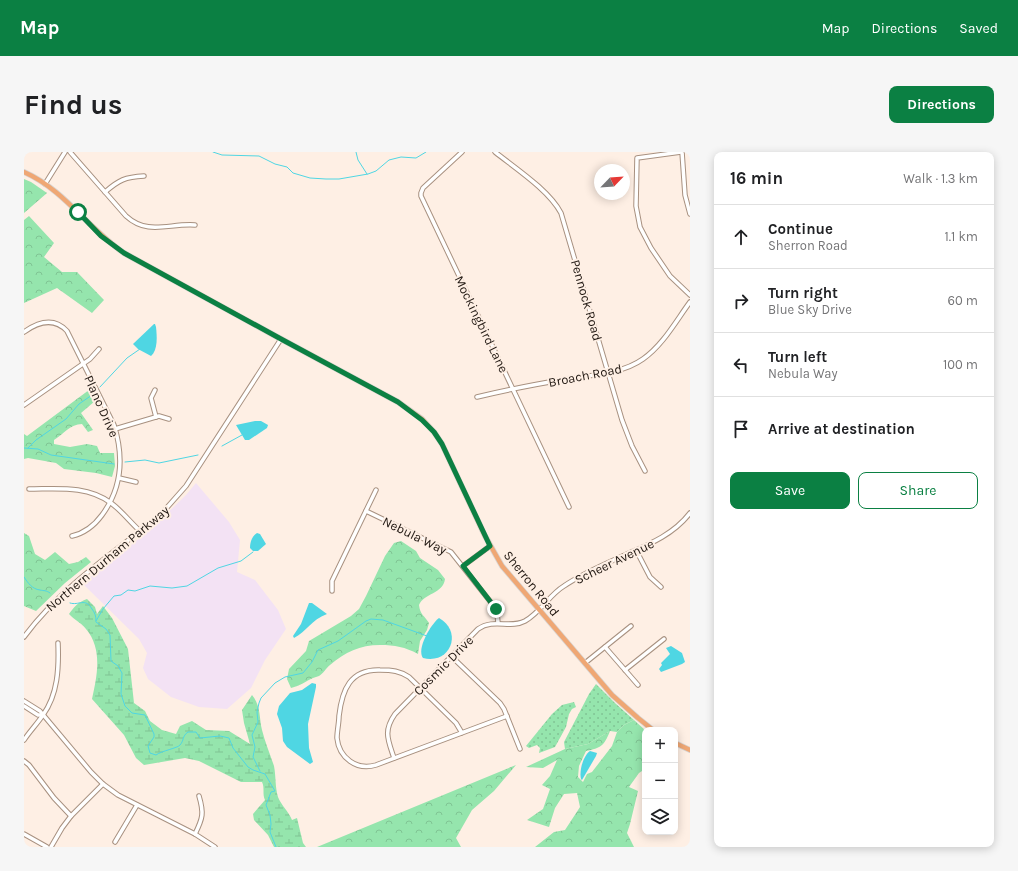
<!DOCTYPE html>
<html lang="en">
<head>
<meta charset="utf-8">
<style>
	:root { --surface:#fff; --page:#f6f6f6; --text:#202124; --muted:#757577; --line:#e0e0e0; --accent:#0b8043 }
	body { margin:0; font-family:Karla,sans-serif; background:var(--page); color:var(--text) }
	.controls { position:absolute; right:12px; bottom:12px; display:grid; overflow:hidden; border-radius:8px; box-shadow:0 2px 10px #0003 }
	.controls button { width:36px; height:36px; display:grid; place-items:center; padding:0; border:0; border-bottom:1px solid var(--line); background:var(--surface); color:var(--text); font:20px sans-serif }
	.compass { position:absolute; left:570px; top:12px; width:36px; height:36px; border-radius:50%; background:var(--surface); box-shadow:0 2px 10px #0003; rotate:65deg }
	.stop { position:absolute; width:12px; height:12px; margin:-9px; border:3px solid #0b8043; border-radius:50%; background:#fff }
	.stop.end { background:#0b8043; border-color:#fff; box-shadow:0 1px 4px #0008 }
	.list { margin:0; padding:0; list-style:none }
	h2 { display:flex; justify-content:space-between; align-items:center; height:52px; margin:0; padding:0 16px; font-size:17px }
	h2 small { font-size:13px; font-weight:400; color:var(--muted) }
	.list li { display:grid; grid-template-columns:26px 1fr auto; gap:12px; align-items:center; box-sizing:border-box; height:64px; padding:0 16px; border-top:1px solid var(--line) }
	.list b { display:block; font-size:15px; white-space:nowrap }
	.list p { margin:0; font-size:13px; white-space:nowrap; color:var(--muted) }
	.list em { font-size:13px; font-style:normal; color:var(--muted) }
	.actions { display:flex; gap:8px; padding:12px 16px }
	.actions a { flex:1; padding:9px 0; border:1px solid var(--accent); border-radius:8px; text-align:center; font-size:14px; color:var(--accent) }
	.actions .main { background:var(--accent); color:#fff }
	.icon { flex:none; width:22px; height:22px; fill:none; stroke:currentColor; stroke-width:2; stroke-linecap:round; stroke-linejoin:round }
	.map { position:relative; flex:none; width:666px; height:695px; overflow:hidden; border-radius:8px }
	header { display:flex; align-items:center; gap:24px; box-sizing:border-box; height:56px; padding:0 20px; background:var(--accent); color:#fff }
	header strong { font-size:19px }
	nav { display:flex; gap:22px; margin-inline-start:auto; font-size:14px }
	.intro { display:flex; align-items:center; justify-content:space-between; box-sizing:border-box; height:96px; padding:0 24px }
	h1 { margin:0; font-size:28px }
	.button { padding:10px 18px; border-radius:8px; background:var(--accent); color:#fff; font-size:14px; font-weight:700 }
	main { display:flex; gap:24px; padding:0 24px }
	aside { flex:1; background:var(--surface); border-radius:8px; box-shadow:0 2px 10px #0003 }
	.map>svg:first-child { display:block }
	.education { fill:#f3e2f4 }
	.grass { fill:url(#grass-dots) }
	.forest { fill:url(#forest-crowns) }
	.wetland { fill:url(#wetland-marsh) }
	.water { fill:#4fd6e3 }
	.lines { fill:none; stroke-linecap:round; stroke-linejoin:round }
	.stream { stroke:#4fd6e3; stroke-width:1 }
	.minor-casing { stroke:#a89180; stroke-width:5.5 }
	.major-casing { stroke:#d7d5d4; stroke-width:6 }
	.minor { stroke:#fff; stroke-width:3.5 }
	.major { stroke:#efa774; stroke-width:4.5 }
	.route { stroke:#0b8043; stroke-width:5 }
	.labels { text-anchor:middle; stroke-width:4; stroke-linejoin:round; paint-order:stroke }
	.street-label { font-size:13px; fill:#211812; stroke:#feefe4 }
</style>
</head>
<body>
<header>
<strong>Map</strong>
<nav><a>Map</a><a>Directions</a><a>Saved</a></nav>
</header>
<div class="intro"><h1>Find us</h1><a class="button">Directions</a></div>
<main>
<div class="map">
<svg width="666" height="695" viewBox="0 0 666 695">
	<defs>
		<pattern id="grass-dots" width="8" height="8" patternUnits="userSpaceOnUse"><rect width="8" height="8" fill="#95e5ad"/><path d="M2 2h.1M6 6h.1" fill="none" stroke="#80c494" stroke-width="1.8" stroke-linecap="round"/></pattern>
		<pattern id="forest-crowns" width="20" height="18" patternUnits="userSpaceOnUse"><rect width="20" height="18" fill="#95e5ad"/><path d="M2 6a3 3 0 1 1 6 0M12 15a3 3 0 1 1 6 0" fill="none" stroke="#80c494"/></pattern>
		<pattern id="wetland-marsh" width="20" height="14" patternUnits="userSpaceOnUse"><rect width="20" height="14" fill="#95e5ad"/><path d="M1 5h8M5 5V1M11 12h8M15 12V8" fill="none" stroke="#80c494"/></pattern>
	</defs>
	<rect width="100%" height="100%" fill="#feefe4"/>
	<!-- education -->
	<polygon class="education" points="172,331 205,370 216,388 213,420 231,428 254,458 262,477 241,508 227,536 203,557 175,555 147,545 124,527 119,516 123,501 115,487 58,431 94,404 128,376 162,343"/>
	<!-- grass -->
	<g class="grass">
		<polygon points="572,532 591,551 610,568 600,573 593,580 586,579 564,592 541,597 540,590 565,542"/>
		<polygon points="550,550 552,555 548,557 545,562 542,575 531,595 515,601 516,596 513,593 505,596 502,594 528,562 538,553"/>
	</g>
	<!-- forest -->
	<g class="forest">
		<polygon points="0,27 7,30 23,41 0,61"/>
		<polygon points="5,64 30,91 20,105 38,120 53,120 80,148 68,161 33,136 0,151 0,68"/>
		<path d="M65 238 71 249 57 261 69 278 64 280 58 272C46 272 40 282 30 288V292L46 295 63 292 73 294 76 301H90L91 314 88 325 72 321 40 317 32 311 4 306 0 307V282L3 284Z"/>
		<polygon points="0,381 5,384 11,402 21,408 31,400 45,412 54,410 62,405 67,410 41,431 12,459 0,454"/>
		<path d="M377 389 392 399 396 406 414 418 421 427C419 442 400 441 395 453 396 463 401 464 405 471L403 478 396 489 394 502C381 495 371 493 356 493 336 493 321 500 306 513 302 516 299 522 295 524 293 525 291 525 289 526 282 529 276 534 267 536L263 527 265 517 282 499 285 489 327 464 335 457 342 444 361 404 370 391Z"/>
		<path d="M610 568 621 578V617L615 621 605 635 614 639 606 672 603 681 610 695H511L530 680 541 678 556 655 553 641 540 642 531 656 525 675 503 668 519 657 526 637 518 633 526 624 533 608 519 616 502 615 541 597 564 592 586 579C580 594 577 596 562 599L555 614 554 625 559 630 563 622 568 620 588 594 593 580 600 573Z"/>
		<polygon points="492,613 470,639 448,658 432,686 437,695 293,695"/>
	</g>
	<!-- wetland -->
	<path class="wetland" d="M63 447 71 455 73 462 79 454 88 466 104 497 110 551 121 559 126 569 138 578 152 582 156 574 168 569 182 578 205 579 226 592 220 571 218 558 228 543C237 554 235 565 238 578 241 590 246 602 250 614 252 624 251 635 254 645 257 653 265 660 268 668L273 666 279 691 282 695H250L244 683 230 668 229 662 241 648C238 642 241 636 238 630H217L175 609 161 606 120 613 112 606 100 583 68 547C73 524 79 497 62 477 58 471 50 468 45 462 50 455 54 450 63 447Z"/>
	<!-- water -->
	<g class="water">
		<path d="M130 172H131L132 175C133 184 134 198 127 204L114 197 109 192Z"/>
		<polygon points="231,269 237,269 244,273 243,276 225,288 221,288 212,273"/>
		<path d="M233 381 236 382 242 392 234 399H229L226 396C226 390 228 384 233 381Z"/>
		<path d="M285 451H288L303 462C287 468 283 479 270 486L269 484 277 472Z"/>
		<path d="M415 466C439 479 427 513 399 506 392 497 407 472 415 466Z"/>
		<polygon points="647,494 658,501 661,510 658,512 637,520 635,517 638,513 637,511 646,502 642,496"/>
		<polygon points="288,531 292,532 292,535 284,572 285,596 289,610 286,612 263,595 259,589 258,576 253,562 255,554 266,541 278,538"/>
		<path d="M566 599 573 601 572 604 558 628 557 627C555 619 559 604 566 599Z"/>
	</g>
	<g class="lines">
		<!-- stream -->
		<g class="stream">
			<polyline points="189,0 198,3 235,4 251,12 263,15 269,21 286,26 302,27 315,27 344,22 352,19 365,8 377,5 392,6 402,0"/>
			<polyline points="332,0 334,8 343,22"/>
			<polyline points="76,235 103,206 116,197"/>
			<polyline points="198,294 218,283"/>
			<polyline points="0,296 14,297 27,303 90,312"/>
			<polyline points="4,296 12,288 42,267 55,252 68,243"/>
			<polyline points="101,310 121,308 135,311 174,303"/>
			<path d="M0 425C4 431 8 437 16 438 20 439 22 438 26 441"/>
			<path d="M46 451C55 454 61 445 68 457 71 461 72 464 72 469"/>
			<polyline points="72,469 79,457 90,444 97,443 104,438 111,439 126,434 148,436 163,434 194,416 217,409 229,400"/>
			<path d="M72 470 82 477 86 483 87 509 94 514 98 521 97 542 101 554 108 561 121 563 130 582V585L124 594 126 601 132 603C137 599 154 596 156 593 160 589 158 584 164 580H172L176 586 196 584 205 586 209 596 224 615 229 618 241 622 251 639 247 640 242 653 246 663 247 672 246 680 252 695"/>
			<polyline points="236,619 229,605 231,595 228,583 234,570 233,560 235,551 237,546 251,531 261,525 279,521 288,510 294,498 314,489 342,469 347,467 359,468 403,484"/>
		</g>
		<!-- minor casing -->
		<g class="minor-casing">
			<g id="minor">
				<path d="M46 0 102 64C124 84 145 71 171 73"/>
				<polyline points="438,0 399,36 397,41 397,44 545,355"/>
				<path d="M471 0C491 16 525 38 537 61L598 268 608 294 621 319"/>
				<polyline points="657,0 613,6 612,54 616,75 627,96 646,124 666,143"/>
				<polyline points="658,0 661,43 666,62"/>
				<polyline points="21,32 41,0"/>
				<path d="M81 40C95 28 101 25 120 24"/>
				<path d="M0 180C14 170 30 165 43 179L90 273C100 305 98 336 78 363 70 374 61 381 48 384"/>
				<polyline points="131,238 127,246 132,265"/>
				<path d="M453 245C482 238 513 232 543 227 567 223 598 222 619 207 639 193 652 169 666 150"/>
				<polyline points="0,253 66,207 75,197"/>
				<polyline points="91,277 135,264 145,267"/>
				<polyline points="95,326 112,330"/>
				<path d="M5 337C33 337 63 333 87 351 98 359 106 370 116 379"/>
				<polyline points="342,359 427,400 469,453 473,461 474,471"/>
				<polyline points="612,398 626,425 637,435"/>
				<polyline points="439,414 466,394"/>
				<polyline points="308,439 308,429 352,338"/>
				<path d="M0 485C35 438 83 405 128 370L139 360 162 334 257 187"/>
				<polyline points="581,495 614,533"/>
				<polyline points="427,504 476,551 480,557 496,597"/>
				<polyline points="561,511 607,474"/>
				<polyline points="601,518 640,487"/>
				<polyline points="0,549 16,559 67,620 79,632 94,643 171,682 191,695"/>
				<polyline points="0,554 14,563 19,563"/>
				<path d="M438 581 432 571 385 525C376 519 368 518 356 518 326 517 318 538 315 564 315 571 313 579 313 586 315 606 333 619 352 613L483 564"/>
				<path d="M0 588C6 579 13 572 19 563 34 542 35 516 34 491"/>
				<path d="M370 606C364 588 359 579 371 562L454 477C470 466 486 477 501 469 517 460 525 443 540 434 559 421 581 412 603 402 626 392 650 382 666 361"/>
				<polyline points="0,609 5,613 30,646 47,664"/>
				<polyline points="0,682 23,695"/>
				<path d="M171 682C179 666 180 661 175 644"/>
				<polyline points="91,690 113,653"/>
				<polyline points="27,695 38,676 47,664 79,632"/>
			</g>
		</g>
		<!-- major casing -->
		<g class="major-casing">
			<g id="major">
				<path d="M0 20C41 38 64 77 100 101L257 187 374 250 398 267 410 280 418 292 461 384 478 414 588 543 614 566 629 578"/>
				<polyline points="651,591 666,598"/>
			</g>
		</g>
		<!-- minor -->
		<use href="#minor" class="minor"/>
		<!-- major -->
		<use href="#major" class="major"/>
	</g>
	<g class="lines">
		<!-- route -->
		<polyline class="route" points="54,60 77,84 100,101 257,187 374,250 398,268 410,280 418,292 466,394 439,414 472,457"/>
	</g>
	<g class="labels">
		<!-- street labels -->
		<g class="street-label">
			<text transform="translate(563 148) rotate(74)" y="5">Pennock Road</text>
			<text transform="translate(458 172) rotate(64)" y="5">Mockingbird Lane</text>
			<text transform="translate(561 223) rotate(-11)" y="5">Broach Road</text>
			<text transform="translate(78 254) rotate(66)" y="5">Plano Drive</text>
			<text transform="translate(391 383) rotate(26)" y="5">Nebula Way</text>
			<text transform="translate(83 406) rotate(-40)" y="5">Northern Durham Parkway</text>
			<text transform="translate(590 409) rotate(-26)" y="5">Scheer Avenue</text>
			<text transform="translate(508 431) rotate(51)" y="5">Sherron Road</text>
			<text transform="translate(419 513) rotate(-45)" y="5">Cosmic Drive</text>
		</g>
	</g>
</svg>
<div class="controls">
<button>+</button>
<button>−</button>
<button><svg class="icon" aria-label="layers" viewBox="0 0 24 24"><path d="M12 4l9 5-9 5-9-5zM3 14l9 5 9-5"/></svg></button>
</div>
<svg class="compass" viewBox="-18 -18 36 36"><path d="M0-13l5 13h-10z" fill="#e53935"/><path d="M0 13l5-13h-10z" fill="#757577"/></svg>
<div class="stop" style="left:54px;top:60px"></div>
<div class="stop end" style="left:472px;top:457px"></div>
</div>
<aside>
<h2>16 min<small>Walk · 1.3 km</small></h2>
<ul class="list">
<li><svg class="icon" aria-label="ahead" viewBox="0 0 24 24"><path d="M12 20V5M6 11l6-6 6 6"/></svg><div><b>Continue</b><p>Sherron Road</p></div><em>1.1 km</em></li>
<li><svg class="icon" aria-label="right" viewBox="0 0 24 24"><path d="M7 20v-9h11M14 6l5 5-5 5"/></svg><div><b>Turn right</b><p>Blue Sky Drive</p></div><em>60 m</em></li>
<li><svg class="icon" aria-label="left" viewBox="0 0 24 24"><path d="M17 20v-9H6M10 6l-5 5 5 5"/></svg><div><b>Turn left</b><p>Nebula Way</p></div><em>100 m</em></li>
<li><svg class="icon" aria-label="arrive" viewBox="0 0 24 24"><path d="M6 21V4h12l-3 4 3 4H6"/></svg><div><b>Arrive at destination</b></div></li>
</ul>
<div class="actions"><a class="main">Save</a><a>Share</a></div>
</aside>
</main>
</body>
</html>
